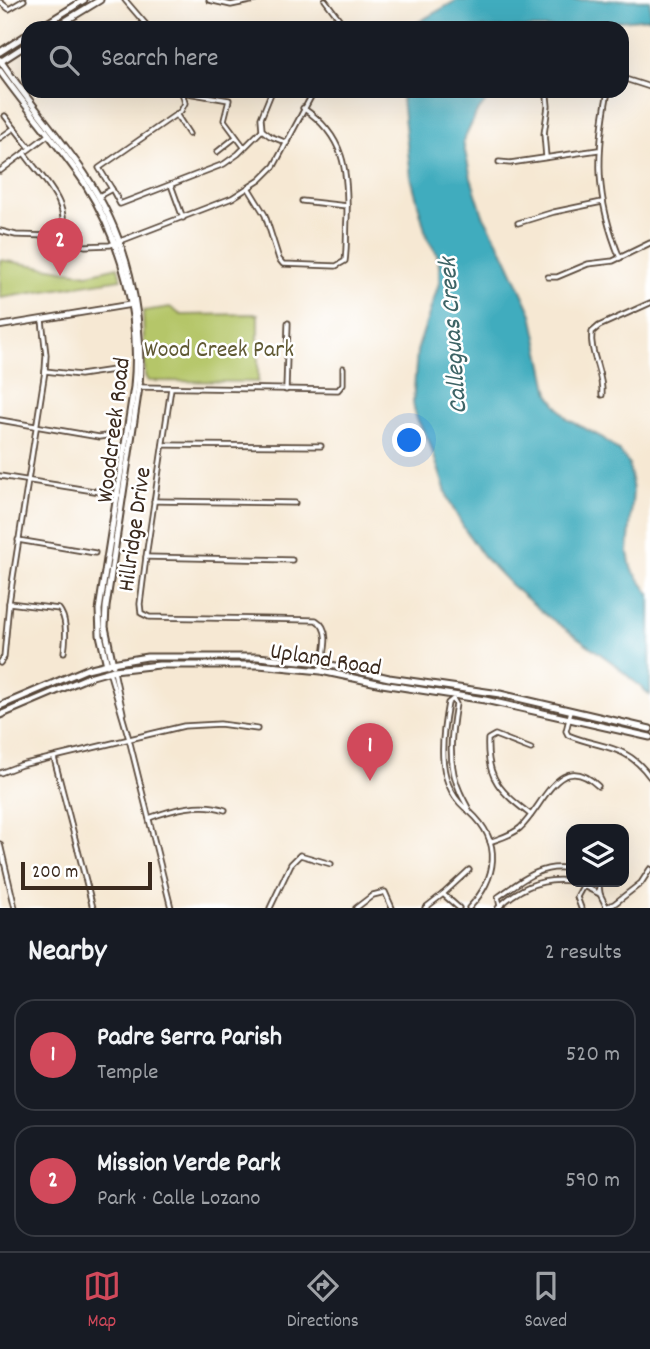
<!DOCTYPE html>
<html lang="en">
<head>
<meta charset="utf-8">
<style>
	:root { --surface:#171b24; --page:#20242c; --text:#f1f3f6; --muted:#9ea1a6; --line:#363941; --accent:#d1495b }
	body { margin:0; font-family:Dekko,sans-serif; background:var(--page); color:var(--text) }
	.controls { position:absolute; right:21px; bottom:21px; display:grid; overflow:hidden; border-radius:14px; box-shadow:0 7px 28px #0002 }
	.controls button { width:63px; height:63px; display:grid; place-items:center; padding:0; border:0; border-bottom:2px solid var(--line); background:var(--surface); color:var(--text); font:35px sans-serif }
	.scale { position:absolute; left:21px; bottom:18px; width:131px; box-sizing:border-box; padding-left:7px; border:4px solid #3b2a1e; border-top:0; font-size:19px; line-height:24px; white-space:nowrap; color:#3b2a1e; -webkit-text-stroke:5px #fff; paint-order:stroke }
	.you { position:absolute; left:410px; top:441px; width:24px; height:24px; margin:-18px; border:5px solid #fff; border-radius:50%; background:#1a73e8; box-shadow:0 0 0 10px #1a73e833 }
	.badge { display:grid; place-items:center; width:46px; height:46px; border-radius:50%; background:var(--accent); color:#fff; font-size:23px; font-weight:700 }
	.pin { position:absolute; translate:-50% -58px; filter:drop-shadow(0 2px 4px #0008) }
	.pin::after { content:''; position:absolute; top:37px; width:24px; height:21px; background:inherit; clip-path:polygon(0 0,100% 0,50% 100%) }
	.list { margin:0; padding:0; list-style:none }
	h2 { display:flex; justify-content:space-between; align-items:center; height:91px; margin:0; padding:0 28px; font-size:30px }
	h2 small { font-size:23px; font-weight:400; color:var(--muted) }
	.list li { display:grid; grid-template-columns:46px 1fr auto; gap:21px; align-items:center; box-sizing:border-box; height:112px; margin:0 14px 14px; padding:0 14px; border:2px solid var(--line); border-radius:21px }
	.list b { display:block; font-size:26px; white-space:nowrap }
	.list p { margin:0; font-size:23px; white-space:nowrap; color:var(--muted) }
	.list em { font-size:23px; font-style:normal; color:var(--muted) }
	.icon { flex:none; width:38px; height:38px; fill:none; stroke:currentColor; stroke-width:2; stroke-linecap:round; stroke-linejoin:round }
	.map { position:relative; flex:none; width:650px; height:908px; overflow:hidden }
	.search { position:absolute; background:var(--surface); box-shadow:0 7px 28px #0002; left:21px; right:21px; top:21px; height:77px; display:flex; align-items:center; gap:18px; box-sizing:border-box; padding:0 24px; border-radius:21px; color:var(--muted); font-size:26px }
	.sheet { height:343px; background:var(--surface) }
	nav { display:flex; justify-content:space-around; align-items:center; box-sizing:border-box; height:98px; border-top:2px solid var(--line); background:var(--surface); font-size:19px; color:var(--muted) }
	nav a { display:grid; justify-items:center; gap:4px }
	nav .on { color:var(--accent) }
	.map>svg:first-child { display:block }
	.green { fill:#b5c669; stroke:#787844; stroke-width:2 }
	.water { fill:#3facbe; stroke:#3d6b6e; stroke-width:2 }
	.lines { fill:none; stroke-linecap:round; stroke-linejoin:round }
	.minor-casing { stroke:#574639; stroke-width:7 }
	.tertiary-casing { stroke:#574639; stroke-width:8 }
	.secondary-casing { stroke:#574639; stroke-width:9 }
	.minor { stroke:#fff; stroke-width:3.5 }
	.tertiary { stroke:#fff; stroke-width:4.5 }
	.secondary { stroke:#fff; stroke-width:5 }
	.labels { text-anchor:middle; stroke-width:5; stroke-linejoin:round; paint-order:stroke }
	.park-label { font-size:24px; fill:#605934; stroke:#fff }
	.street-label { font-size:24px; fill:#3b2a1e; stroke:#fff }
	.water-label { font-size:26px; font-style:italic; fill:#3d6466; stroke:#fff }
</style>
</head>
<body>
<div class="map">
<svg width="650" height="908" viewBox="0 0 650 908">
	<rect width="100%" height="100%" fill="#fff"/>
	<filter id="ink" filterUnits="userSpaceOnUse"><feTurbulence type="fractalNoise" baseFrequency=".0143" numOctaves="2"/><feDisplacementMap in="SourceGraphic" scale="14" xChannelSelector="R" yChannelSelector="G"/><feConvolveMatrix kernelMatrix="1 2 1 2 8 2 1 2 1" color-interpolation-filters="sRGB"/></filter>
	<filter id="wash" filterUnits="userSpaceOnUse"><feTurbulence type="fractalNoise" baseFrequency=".00686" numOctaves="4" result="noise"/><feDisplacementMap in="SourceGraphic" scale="28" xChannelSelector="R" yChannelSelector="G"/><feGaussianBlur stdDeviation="1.57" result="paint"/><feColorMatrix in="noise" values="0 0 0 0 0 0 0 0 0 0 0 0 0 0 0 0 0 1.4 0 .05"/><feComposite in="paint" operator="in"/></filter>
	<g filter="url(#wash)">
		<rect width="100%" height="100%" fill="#f6e8d3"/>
		<!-- green -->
		<g class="green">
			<polygon points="0,260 88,274 118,267 121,279 0,298"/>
			<polygon points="170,307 181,315 258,314 258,382 148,381 145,376 143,311"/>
		</g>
		<!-- water -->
		<g class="water">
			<polygon points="457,0 650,0 650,18 589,24 578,28 413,28 417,23"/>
			<polygon points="401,91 494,91 476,114 463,142 471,178 483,215 503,251 532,314 549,394 567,419 603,438 620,452 629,464 633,491 628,552 631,568 650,594 650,695 613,663 546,615 511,585 483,556 465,530 449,501 429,441 416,417 413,403 417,351 439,283 439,265 437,254 427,238 411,177"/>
		</g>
	</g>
	<g filter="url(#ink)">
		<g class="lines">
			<!-- minor casing -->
			<g class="minor-casing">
				<g id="minor">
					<polyline points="125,0 149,28"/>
					<polyline points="209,0 231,5 255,0"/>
					<polyline points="325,0 346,28"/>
					<polyline points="0,2 9,9 24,0"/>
					<polyline points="622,78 650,87"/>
					<polyline points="272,91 261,118 262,130 270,136 287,143"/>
					<path d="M608 91C596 154 595 197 620 258"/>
					<polyline points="176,114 189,134"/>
					<polyline points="5,116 30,148"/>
					<polyline points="0,138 14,128"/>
					<polyline points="217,152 236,137"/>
					<path d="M24 153C42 179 74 205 60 239"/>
					<polyline points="546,157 544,134 548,106 547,96"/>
					<polyline points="499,162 510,163 598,150"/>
					<polyline points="0,171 48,135"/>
					<polyline points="171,185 183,218"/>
					<polyline points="112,189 99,168 181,111 185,103 182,92 229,100 224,120 244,147"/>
					<path d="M249 189 265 215 279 259 283 264 336 266 345 261C347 247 346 232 347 217 348 171 345 136 303 108"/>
					<polyline points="99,196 112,189 120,204 224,164 238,154 262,130"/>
					<polyline points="302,201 347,206"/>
					<polyline points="518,223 554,212 602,202"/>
					<polyline points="0,231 16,235 51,236 85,246 110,245 232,198 260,180 274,166 314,91"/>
					<polyline points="548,277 557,277 588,264 613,261 650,243"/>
					<polyline points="45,371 80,375 120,369"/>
					<polyline points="138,387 338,390 343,384 343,368"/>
					<path d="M171 388 146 557 140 604 141 613 149 617 316 620C333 630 323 655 321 671"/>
					<polyline points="286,390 288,323"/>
					<path d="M602 395C604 374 589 353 592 332L599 326 650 303"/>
					<polyline points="0,420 99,437 113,435"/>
					<polyline points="163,445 321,446"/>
					<polyline points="0,476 119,495"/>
					<polyline points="154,501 295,503"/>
					<polyline points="18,540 95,553"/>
					<polyline points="146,557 292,560"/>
					<path d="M9 603 59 609C67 619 66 639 64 652"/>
					<polyline points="0,663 4,657 9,603 45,371 46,355 42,320"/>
					<polyline points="109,671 129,739 171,908"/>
					<polyline points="114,671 123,713"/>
					<path d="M453 699 456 704C451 733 447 764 460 792 463 799 467 805 470 812 435 787 441 740 448 703Z"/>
					<path d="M571 711 566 731 568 735C601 749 626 743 650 777"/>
					<polyline points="54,758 93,908"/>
					<polyline points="0,773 21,765 184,726 220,724 257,729"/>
					<path d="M531 815C501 792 486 779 488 739L495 735 531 749"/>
					<path d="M149 818C171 810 201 801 225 810"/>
					<path d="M490 842C500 838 512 835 520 828 544 806 559 749 598 786"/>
					<polyline points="0,844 15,908"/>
					<polyline points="595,882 599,886 600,894"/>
					<polyline points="443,894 469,870"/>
					<path d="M500 906 498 897C521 881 541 863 571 869"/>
					<polyline points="606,907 614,904 641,883 650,869"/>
					<polyline points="270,908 291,864 300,855 331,864"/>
					<polyline points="356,908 373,895 385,892 392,908"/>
					<polyline points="425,908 443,894 459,908"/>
					<path d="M469 908C497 878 503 842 470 812"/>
					<path d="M498 908C518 888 543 877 571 881"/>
					<polyline points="581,908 577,897 583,886 600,894 606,906"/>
				</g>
			</g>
			<!-- tertiary casing -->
			<g class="tertiary-casing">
				<polyline id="tertiary" points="0,326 134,304"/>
			</g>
			<!-- secondary casing -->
			<g class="secondary-casing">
				<g id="secondary">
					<polyline points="39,28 84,0"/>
					<polyline points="54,28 100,0"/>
					<polyline points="0,52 28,34"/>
					<path d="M0 60C26 99 57 134 84 173 127 236 144 311 139 387L106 607 105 627 113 665"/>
					<polyline points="0,62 28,44"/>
					<path d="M0 71C27 109 58 144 84 182 123 243 141 315 134 387L99 610 100 635 107 665"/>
					<polyline points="0,706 87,669 112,663 147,657 257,657 322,663 389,678 500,694 650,729"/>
					<polyline points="0,715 89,677 114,670 159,665 259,665 321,671 382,684 485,700 650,737"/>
				</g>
			</g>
			<!-- minor -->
			<use href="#minor" class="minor"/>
			<!-- tertiary -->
			<use href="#tertiary" class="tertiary"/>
			<!-- secondary -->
			<use href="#secondary" class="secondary"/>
		</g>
	</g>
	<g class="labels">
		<!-- park labels -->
		<g class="park-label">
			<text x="219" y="356">Wood Creek Park</text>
		</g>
		<!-- street labels -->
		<g class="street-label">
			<text transform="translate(112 430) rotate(-83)" y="8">Woodcreek Road</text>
			<text transform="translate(133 529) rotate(-82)" y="8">Hillridge Drive</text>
			<text transform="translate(326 658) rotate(9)" y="8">Upland Road</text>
		</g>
		<!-- water labels -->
		<g class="water-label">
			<text transform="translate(451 336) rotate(-94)" y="9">Calleguas Creek</text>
		</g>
	</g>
</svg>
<div class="controls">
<button><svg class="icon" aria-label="layers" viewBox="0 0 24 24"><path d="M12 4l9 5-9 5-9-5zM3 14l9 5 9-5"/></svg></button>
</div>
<div class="scale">200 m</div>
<div class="you"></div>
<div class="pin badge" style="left:370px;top:781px">1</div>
<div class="pin badge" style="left:60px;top:276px">2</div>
<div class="search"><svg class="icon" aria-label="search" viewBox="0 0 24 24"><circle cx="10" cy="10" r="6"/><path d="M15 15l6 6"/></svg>Search here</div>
</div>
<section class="sheet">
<h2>Nearby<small>2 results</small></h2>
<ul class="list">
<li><span class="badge">1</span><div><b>Padre Serra Parish</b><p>Temple</p></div><em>520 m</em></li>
<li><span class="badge">2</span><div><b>Mission Verde Park</b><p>Park · Calle Lozano</p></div><em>590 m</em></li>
</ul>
</section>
<nav>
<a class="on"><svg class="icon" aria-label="map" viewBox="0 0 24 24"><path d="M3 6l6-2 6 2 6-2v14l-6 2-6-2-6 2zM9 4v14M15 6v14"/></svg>Map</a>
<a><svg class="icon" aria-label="directions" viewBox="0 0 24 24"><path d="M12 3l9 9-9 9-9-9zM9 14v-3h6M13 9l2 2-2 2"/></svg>Directions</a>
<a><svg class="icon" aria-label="saved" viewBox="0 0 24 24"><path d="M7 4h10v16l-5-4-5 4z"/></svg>Saved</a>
</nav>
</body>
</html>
